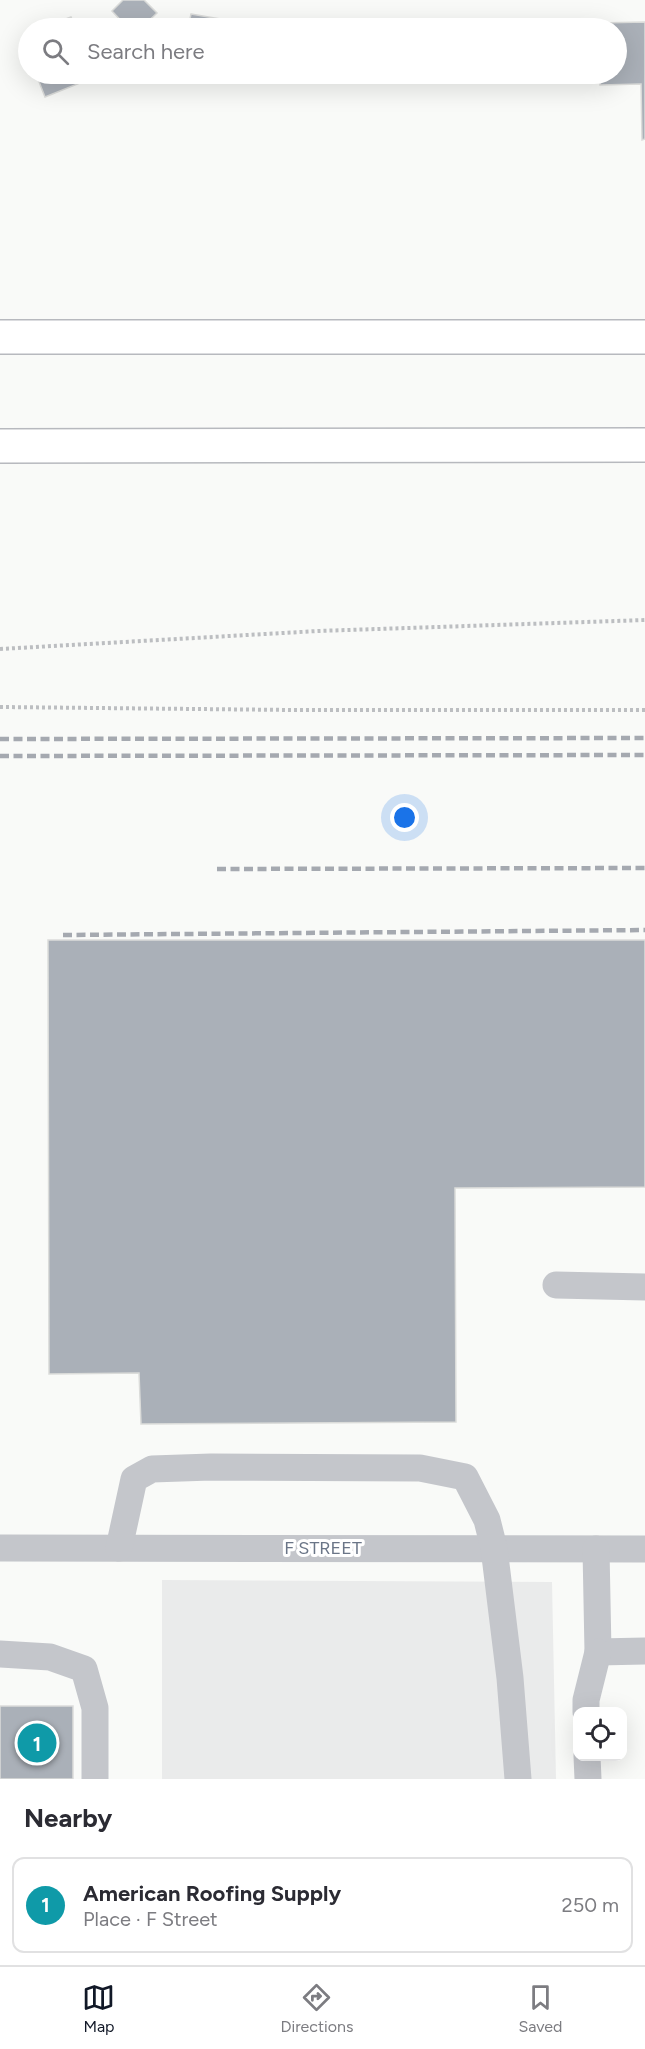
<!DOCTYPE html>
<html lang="en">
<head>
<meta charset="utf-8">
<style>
	:root { --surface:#fff; --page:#f7f7f7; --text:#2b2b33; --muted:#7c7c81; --line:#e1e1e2; --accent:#111827 }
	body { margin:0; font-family:Figtree,sans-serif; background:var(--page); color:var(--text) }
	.controls { position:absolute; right:18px; bottom:18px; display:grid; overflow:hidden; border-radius:12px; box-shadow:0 6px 24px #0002 }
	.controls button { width:54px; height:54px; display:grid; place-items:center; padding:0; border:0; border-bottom:2px solid var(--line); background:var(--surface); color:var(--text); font:30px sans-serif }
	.you { position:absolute; left:405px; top:818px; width:21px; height:21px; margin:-15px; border:4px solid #fff; border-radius:50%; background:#1a73e8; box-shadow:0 0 0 9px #1a73e833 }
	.badge { display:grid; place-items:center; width:39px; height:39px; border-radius:50%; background:var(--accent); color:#fff; font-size:20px; font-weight:700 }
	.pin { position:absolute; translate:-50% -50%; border:3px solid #fff; box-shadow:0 2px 6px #0006 }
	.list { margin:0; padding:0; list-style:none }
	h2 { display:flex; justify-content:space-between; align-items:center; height:78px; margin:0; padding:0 24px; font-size:26px }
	h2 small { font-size:20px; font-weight:400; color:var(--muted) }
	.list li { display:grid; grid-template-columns:39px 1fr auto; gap:18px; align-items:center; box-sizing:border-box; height:96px; margin:0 12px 12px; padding:0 12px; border:2px solid var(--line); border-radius:12px }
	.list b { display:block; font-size:22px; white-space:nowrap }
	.list p { margin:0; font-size:20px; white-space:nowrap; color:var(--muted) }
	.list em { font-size:20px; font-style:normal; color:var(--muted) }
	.icon { flex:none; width:33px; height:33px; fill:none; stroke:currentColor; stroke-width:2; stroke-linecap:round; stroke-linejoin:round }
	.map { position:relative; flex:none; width:645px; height:1779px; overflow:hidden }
	.search { position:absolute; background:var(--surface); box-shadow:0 6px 24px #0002; left:18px; right:18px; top:18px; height:66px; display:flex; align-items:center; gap:15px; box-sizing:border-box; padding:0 21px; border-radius:33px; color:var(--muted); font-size:22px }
	.sheet { height:186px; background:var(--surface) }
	nav { display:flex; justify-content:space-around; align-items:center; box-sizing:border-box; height:84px; border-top:2px solid var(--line); background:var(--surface); font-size:16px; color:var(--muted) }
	nav a { display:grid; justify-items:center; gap:3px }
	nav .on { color:var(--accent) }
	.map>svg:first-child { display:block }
	.built { fill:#eaebeb }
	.building { fill:#aab0b8; stroke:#dbdcda; stroke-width:1.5 }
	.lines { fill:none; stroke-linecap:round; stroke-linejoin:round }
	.highway-casing { stroke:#b7b9be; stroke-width:36 }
	.path { stroke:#bcbec1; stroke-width:4; stroke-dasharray:3 3; stroke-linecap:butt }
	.minor { stroke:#c4c6cb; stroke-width:27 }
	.highway { stroke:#fff; stroke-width:33 }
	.rail { stroke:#a5a9b0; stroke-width:4.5; stroke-dasharray:9 4.5; stroke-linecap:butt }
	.labels { text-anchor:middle; stroke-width:6; stroke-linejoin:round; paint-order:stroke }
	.street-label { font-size:18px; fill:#6a7587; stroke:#fff }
</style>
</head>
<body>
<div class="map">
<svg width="645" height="1779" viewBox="0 0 645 1779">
	<rect width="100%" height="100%" fill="#f9faf8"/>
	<!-- built -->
	<polygon class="built" points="162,1580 552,1582 556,1779 162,1779"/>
	<!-- building -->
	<g class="building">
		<polygon points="123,0 144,0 157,13 141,28 128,28 112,11"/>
		<polygon points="191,14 255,25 255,28 188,28"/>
		<polygon points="71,17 76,28 42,28"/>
		<polygon points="438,21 504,23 503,28 438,28"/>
		<polygon points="518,21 590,23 590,28 518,28"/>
		<polygon points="355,22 425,23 425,28 355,28"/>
		<polygon points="645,22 645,139 642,140 641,84 600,85 600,74 616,74 616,28 599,28 599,23"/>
		<polygon points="342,25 342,28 272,28 272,26"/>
		<polygon points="36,74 93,74 95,77 45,97"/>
		<polygon points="48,940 645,940 645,1187 455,1188 456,1422 141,1424 139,1373 49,1374"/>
		<rect x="0" y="1706" width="73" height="73"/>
	</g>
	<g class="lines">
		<!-- highway casing -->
		<g class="highway-casing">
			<g id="highway">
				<polyline points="0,337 645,337"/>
				<polyline points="0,446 645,445"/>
			</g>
		</g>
		<!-- path -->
		<g class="path">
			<polyline points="0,649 318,631 645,620"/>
			<polyline points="0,707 293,710 645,710"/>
		</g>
		<!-- minor -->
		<g class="minor">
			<polyline points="556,1285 645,1287"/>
			<polyline points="0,1548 645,1549"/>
			<polyline points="119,1548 134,1479 152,1469 211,1467 420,1468 465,1477 487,1520 494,1548 510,1678 518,1779"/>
			<polyline points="596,1549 598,1652 645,1651"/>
			<polyline points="0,1654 50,1657 84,1669 95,1708 95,1779"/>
			<polyline points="586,1712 586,1700 598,1652"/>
			<polyline points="587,1756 588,1779"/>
		</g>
		<!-- highway -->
		<use href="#highway" class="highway"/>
		<!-- rail -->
		<g class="rail">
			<polyline points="0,739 645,738"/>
			<polyline points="0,756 645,755"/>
			<polyline points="217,869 645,868"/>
			<polyline points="63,935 645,930"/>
		</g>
	</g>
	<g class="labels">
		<!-- street labels -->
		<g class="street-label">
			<text x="323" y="1554">F STREET</text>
		</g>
	</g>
</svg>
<div class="controls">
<button><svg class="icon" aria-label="locate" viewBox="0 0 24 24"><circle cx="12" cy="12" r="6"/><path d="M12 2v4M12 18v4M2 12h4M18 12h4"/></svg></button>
</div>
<div class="you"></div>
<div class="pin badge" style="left:37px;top:1743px;background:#0f9aa8">1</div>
<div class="search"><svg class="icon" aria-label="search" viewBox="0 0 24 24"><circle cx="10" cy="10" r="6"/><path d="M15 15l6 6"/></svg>Search here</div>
</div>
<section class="sheet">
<h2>Nearby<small></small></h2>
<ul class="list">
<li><span class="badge" style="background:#0f9aa8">1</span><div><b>American Roofing Supply</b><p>Place · F Street</p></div><em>250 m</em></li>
</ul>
</section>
<nav>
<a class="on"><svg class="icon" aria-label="map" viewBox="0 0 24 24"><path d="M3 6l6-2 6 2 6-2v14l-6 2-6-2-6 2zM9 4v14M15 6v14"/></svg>Map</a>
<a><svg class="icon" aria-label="directions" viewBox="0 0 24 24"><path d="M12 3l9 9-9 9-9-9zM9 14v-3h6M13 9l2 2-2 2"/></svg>Directions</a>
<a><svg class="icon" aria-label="saved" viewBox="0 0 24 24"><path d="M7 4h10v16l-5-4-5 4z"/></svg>Saved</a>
</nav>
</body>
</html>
